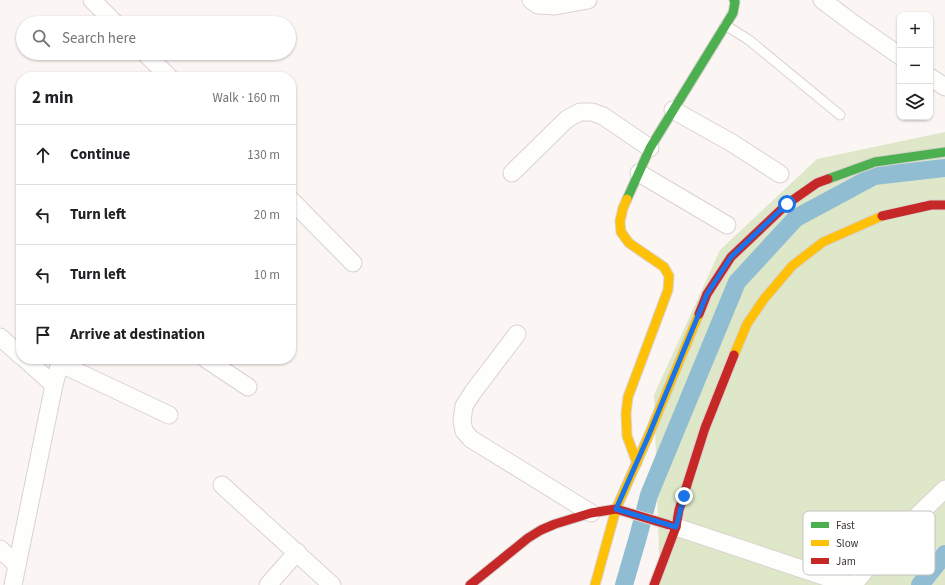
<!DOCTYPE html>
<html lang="en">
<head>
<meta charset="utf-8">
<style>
	:root { --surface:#fff; --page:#f6f6f6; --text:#202124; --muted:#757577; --line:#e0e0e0 }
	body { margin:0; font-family:"Source Sans 3",sans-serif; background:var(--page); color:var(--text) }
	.controls { position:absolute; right:12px; top:12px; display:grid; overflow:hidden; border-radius:8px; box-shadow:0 1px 3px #0004 }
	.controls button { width:36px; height:36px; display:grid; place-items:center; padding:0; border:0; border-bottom:1px solid var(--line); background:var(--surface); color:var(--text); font:20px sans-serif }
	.stop { position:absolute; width:12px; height:12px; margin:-9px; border:3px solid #1a73e8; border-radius:50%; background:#fff }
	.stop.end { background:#1a73e8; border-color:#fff; box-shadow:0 1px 4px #0008 }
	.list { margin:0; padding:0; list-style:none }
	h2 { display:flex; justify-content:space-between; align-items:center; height:52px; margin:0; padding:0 16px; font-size:17px }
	h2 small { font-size:13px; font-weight:400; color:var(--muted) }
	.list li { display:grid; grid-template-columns:26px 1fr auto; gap:12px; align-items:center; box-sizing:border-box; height:60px; padding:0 16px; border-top:1px solid var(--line) }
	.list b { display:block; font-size:15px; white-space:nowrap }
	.list em { font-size:13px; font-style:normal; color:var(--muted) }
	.icon { flex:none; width:22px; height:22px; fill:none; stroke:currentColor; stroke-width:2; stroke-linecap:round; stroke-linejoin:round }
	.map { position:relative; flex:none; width:945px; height:585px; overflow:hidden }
	.search { position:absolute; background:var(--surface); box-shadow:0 1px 3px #0004; left:16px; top:16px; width:280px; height:44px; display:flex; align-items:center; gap:10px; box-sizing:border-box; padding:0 14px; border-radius:22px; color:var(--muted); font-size:15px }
	.panel { position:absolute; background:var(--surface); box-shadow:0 1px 3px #0004; left:16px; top:72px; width:280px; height:292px; border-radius:16px }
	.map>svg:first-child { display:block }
	.green { fill:#dee7c7 }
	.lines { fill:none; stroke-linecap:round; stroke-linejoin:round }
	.canal { stroke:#91bdd2; stroke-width:18 }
	.lane-casing { stroke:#dad2cf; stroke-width:11 }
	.street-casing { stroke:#dad2cf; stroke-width:19 }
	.fast-casing { stroke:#dad2cf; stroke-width:11 }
	.slow-casing { stroke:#dad2cf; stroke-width:11 }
	.jam-casing { stroke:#dad2cf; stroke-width:11 }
	.lane { stroke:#fefefd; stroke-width:9 }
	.street { stroke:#fefefd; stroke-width:17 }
	.fast { stroke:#4caf50; stroke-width:9 }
	.slow { stroke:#ffc107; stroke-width:9 }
	.jam { stroke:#c62828; stroke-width:9 }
	.route { stroke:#1a73e8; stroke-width:5 }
	.key { fill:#fff; stroke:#c5c3c2; stroke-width:1 }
	.key-label { font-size:11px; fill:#3f3632 }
</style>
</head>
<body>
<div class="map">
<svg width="945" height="585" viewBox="0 0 945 585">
	<rect width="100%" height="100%" fill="#fbf6f4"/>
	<!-- green -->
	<polygon class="green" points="945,132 945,585 660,585 654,395 720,250 817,159"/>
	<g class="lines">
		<!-- canal -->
		<g class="canal">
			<polyline points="624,585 638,537 649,495 737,282 796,218 874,176 945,168"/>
			<polyline points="920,585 945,554"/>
		</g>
		<!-- lane casing -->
		<g class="lane-casing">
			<polyline id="lane" points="725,25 749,40 840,115"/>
		</g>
		<!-- street casing -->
		<g class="street-casing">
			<g id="street">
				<polyline points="92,0 115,23"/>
				<polyline points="531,0 538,5 555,6 588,0"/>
				<polyline points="822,0 854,24 900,56"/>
				<polyline points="145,53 169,77"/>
				<polyline points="930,77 945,87"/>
				<polyline points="673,110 732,143 780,174"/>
				<polyline points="512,173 567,119 580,112 592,112 603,116 650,148"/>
				<polyline points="639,173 727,225"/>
				<polyline points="291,200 353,263"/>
				<polyline points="517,334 473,392 464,406 462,421 464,431 471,439 591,513"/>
				<polyline points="0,337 21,356"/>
				<polyline points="25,359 54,385"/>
				<polyline points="206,359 248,387"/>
				<polyline points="59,363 169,415"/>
				<polyline points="222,485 332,585"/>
				<polyline points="676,527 850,585"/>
				<polyline points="0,549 17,565"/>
				<polyline points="13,585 54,385 61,359"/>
				<polyline points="268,585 297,552"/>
				<polyline points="853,585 883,549 945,489"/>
			</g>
		</g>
		<!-- fast casing -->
		<g class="fast-casing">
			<g id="fast">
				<polyline points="828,179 875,162 945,152"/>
				<polyline points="627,199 650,148 733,13 735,2 734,0"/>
			</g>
		</g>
		<!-- slow casing -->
		<g class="slow-casing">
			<g id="slow">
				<polyline points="627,199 623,208 620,221 621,232 629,243 664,267 669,276 668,290 628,397 626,413 627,436 637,463"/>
				<polyline points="734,355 747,324 764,299 792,266 823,242 882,216"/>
				<polyline points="595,585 616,509 648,437 699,314"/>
			</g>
		</g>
		<!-- jam casing -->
		<g class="jam-casing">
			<g id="jam">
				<polyline points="882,216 931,205 945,205"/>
				<polyline points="699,314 707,294 731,257 787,204 817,183 828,179"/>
				<polyline points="470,585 528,538 541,530 555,524 591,513 616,509 676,527"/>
				<polyline points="654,585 676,527 679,510 705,428 734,355"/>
			</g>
		</g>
		<!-- lane -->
		<use href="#lane" class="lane"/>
		<!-- street -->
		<use href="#street" class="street"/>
		<!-- fast -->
		<use href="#fast" class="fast"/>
		<!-- slow -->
		<use href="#slow" class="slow"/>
		<!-- jam -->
		<use href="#jam" class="jam"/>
	</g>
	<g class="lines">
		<!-- route -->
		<polyline class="route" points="684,496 676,527 616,509 648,437 707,294 731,257 787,204"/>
	</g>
	<!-- legend -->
	<rect x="803" y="511" width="132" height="64" rx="6" class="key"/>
	<rect x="811" y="522" width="18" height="6" fill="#4caf50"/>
	<rect x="811" y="540" width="18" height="6" fill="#ffc107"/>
	<rect x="811" y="558" width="18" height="6" fill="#c62828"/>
	<g class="key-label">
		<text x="836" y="529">Fast</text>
		<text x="836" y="547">Slow</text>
		<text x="836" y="565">Jam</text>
	</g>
</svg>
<div class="controls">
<button>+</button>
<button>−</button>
<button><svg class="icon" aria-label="layers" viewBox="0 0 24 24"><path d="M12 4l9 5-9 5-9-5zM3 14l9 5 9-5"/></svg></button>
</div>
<div class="stop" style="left:787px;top:204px"></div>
<div class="stop end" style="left:684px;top:496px"></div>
<div class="search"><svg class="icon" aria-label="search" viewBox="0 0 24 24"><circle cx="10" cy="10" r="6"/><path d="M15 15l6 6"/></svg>Search here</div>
<section class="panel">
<h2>2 min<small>Walk · 160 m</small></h2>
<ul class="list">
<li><svg class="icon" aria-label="ahead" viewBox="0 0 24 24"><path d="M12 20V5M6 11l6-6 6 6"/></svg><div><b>Continue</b></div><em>130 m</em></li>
<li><svg class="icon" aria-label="left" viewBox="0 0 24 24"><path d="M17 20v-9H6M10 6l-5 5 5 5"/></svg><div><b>Turn left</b></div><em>20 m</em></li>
<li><svg class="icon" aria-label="left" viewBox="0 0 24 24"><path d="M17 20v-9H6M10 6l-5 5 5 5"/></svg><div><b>Turn left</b></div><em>10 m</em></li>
<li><svg class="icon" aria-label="arrive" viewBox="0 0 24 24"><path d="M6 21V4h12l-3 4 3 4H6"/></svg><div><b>Arrive at destination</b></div></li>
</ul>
</section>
</div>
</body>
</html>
